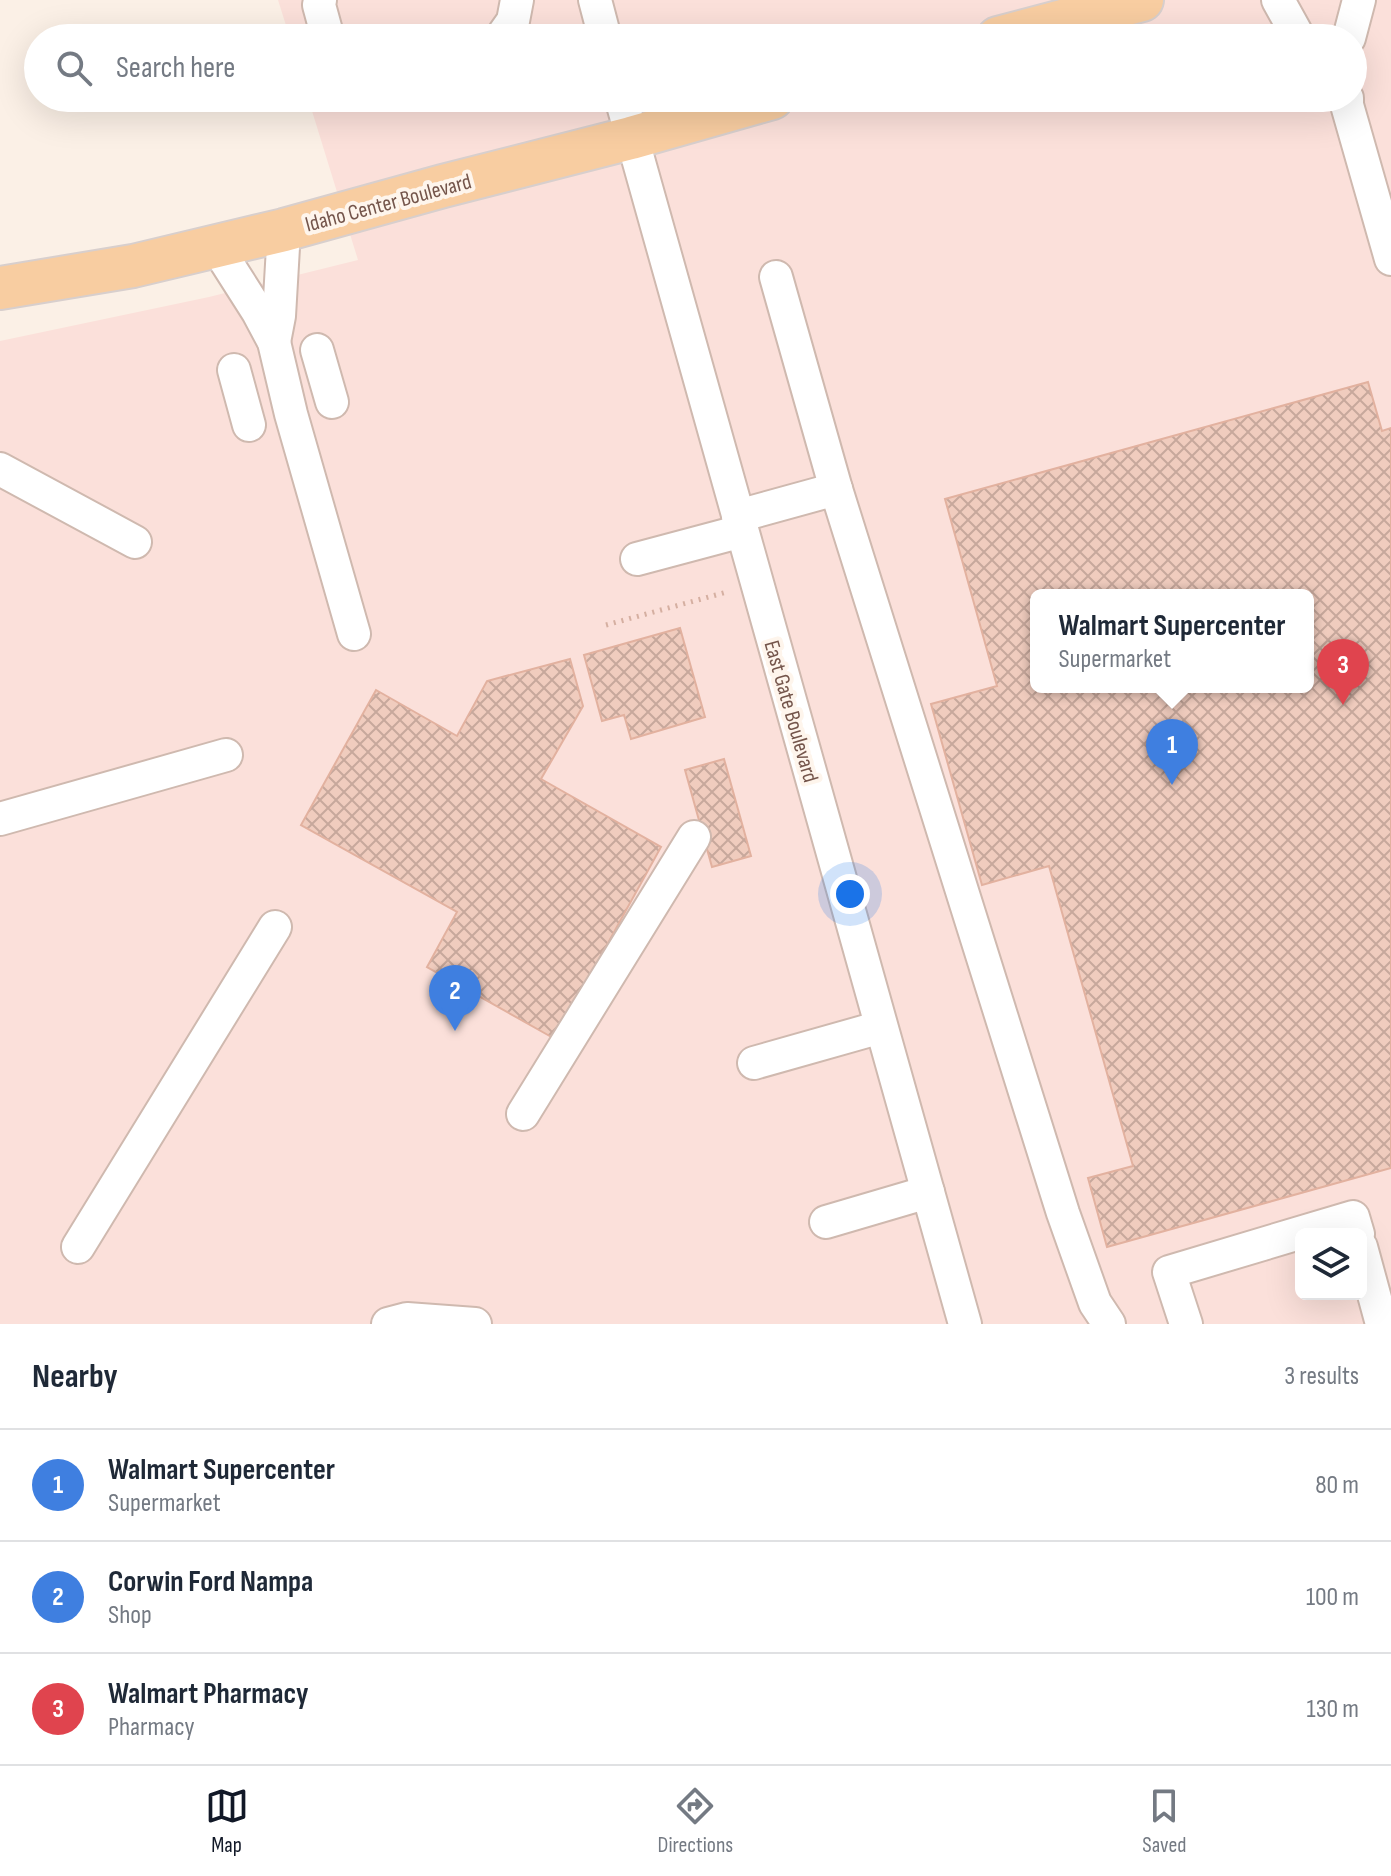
<!DOCTYPE html>
<html lang="en">
<head>
<meta charset="utf-8">
<style>
	:root { --surface:#fff; --page:#f6f6f7; --text:#1f2937; --muted:#747a83; --line:#e0e1e3; --accent:#111827 }
	body { margin:0; font-family:"Sofia Sans Condensed",sans-serif; background:var(--page); color:var(--text) }
	.controls { position:absolute; right:24px; bottom:24px; display:grid; overflow:hidden; border-radius:12px; box-shadow:0 8px 32px #0002 }
	.controls button { width:72px; height:72px; display:grid; place-items:center; padding:0; border:0; border-bottom:2px solid var(--line); background:var(--surface); color:var(--text); font:40px sans-serif }
	.you { position:absolute; left:850px; top:894px; width:28px; height:28px; margin:-20px; border:6px solid #fff; border-radius:50%; background:#1a73e8; box-shadow:0 0 0 12px #1a73e833 }
	.badge { display:grid; place-items:center; width:52px; height:52px; border-radius:50%; background:var(--accent); color:#fff; font-size:26px; font-weight:700 }
	.pin { position:absolute; translate:-50% -66px; filter:drop-shadow(0 2px 4px #0008) }
	.pin::after { content:''; position:absolute; top:42px; width:28px; height:24px; background:inherit; clip-path:polygon(0 0,100% 0,50% 100%) }
	.popup { position:absolute; left:1030px; top:589px; width:284px; height:104px; box-sizing:border-box; display:grid; place-content:center; border-radius:12px; background:var(--surface); filter:drop-shadow(0 2px 6px #0005); font-size:26px; white-space:nowrap; color:var(--muted) }
	.popup b { font-size:30px; color:var(--text) }
	.popup::after { content:''; position:absolute; left:50%; top:100%; margin-left:-16px; border:16px solid transparent; border-top-color:var(--surface) }
	.list { margin:0; padding:0; list-style:none }
	h2 { display:flex; justify-content:space-between; align-items:center; height:104px; margin:0; padding:0 32px; font-size:34px }
	h2 small { font-size:26px; font-weight:400; color:var(--muted) }
	.list li { display:grid; grid-template-columns:52px 1fr auto; gap:24px; align-items:center; box-sizing:border-box; height:112px; padding:0 32px; border-top:2px solid var(--line) }
	.list b { display:block; font-size:30px; white-space:nowrap }
	.list p { margin:0; font-size:26px; white-space:nowrap; color:var(--muted) }
	.list em { font-size:26px; font-style:normal; color:var(--muted) }
	.icon { flex:none; width:44px; height:44px; fill:none; stroke:currentColor; stroke-width:2; stroke-linecap:round; stroke-linejoin:round }
	.map { position:relative; flex:none; width:1391px; height:1324px; overflow:hidden }
	.search { position:absolute; background:var(--surface); box-shadow:0 8px 32px #0002; left:24px; right:24px; top:24px; height:88px; display:flex; align-items:center; gap:20px; box-sizing:border-box; padding:0 28px; border-radius:44px; color:var(--muted); font-size:30px }
	.sheet { height:440px; background:var(--surface) }
	nav { display:flex; justify-content:space-around; align-items:center; box-sizing:border-box; height:112px; border-top:2px solid var(--line); background:var(--surface); font-size:22px; color:var(--muted) }
	nav a { display:grid; justify-items:center; gap:4px }
	nav .on { color:var(--accent) }
	.map>svg:first-child { display:block }
	.commercial { fill:#fbe0da; fill-rule:evenodd }
	.building { fill:url(#building-cross-hatch); stroke:#e2b19f; stroke-width:2; fill-rule:evenodd }
	.lines { fill:none; stroke-linecap:round; stroke-linejoin:round }
	.minor-casing { stroke:#cfb9af; stroke-width:36 }
	.major-casing { stroke:#d8cfcd; stroke-width:46 }
	.path { stroke:#d5afa1; stroke-width:5; stroke-dasharray:2 6; stroke-linecap:butt }
	.minor { stroke:#fff; stroke-width:32 }
	.major { stroke:#f8cda1; stroke-width:42 }
	.labels { text-anchor:middle; stroke-width:8; stroke-linejoin:round; paint-order:stroke }
	.street-label { font-size:22px; fill:#74554b; stroke:#fef5ec }
</style>
</head>
<body>
<div class="map">
<svg width="1391" height="1324" viewBox="0 0 1391 1324">
	<defs>
		<pattern id="building-cross-hatch" width="8" height="8" patternUnits="userSpaceOnUse" patternTransform="scale(2)"><rect width="8" height="8" fill="#f0ccbe"/><path d="M0 0l8 8M0 8l8-8" fill="none" stroke="#c7a89c"/></pattern>
	</defs>
	<rect width="100%" height="100%" fill="#fbf0e6"/>
	<!-- commercial -->
	<path class="commercial" d="M278 0H1391V1324H0V341L209 297 358 260 308 98H1353V38H290ZM1036 595H1308V687H1036ZM1301 1234H1361V1294H1301Z"/>
	<!-- building -->
	<g class="building">
		<path d="M1368 382 1382 431 1391 428V1168L1107 1247 1088 1178 1133 1166 1049 866 982 885 931 704 997 686 945 499ZM1036 595H1308V687H1036Z"/>
		<polygon points="680,628 705,717 631,739 624,715 602,721 584,655"/>
		<polygon points="570,659 583,706 541,779 661,847 555,1039 427,967 457,912 301,825 376,690 457,736 487,681"/>
		<polygon points="724,759 751,856 712,867 685,770"/>
	</g>
	<g class="lines">
		<!-- minor casing -->
		<g class="minor-casing">
			<g id="minor">
				<polyline points="320,0 319,5 328,38"/>
				<polyline points="595,0 605,38"/>
				<polyline points="1278,0 1299,38"/>
				<polyline points="501,38 513,21 517,0"/>
				<polyline points="1349,38 1359,0"/>
				<polyline points="621,98 965,1324"/>
				<polyline points="1347,98 1347,105 1391,259"/>
				<polyline points="216,246 258,312 274,342 291,414 354,634"/>
				<polyline points="776,277 836,489 1063,1213 1095,1303 1109,1324"/>
				<polyline points="274,342 279,316 284,230"/>
				<polyline points="317,350 332,402"/>
				<polyline points="234,370 249,425"/>
				<polyline points="0,469 135,542"/>
				<polyline points="738,516 836,489"/>
				<polyline points="637,559 742,531"/>
				<polyline points="0,819 226,755"/>
				<polyline points="754,1063 881,1027"/>
				<polyline points="523,1114 694,837"/>
				<polyline points="826,1222 928,1192"/>
				<polyline points="78,1247 275,927"/>
				<polyline points="1361,1247 1382,1324"/>
				<polyline points="388,1324 407,1319 475,1324"/>
				<polyline points="1186,1324 1169,1272 1353,1217 1358,1234"/>
			</g>
		</g>
		<!-- major casing -->
		<g class="major-casing">
			<g id="major">
				<polyline points="998,38 1142,0"/>
				<polyline points="0,288 133,266 284,230 443,186 631,138 772,98"/>
			</g>
		</g>
		<!-- path -->
		<polyline class="path" points="606,625 727,592"/>
		<!-- minor -->
		<use href="#minor" class="minor"/>
		<!-- major -->
		<use href="#major" class="major"/>
	</g>
	<g class="labels">
		<!-- street labels -->
		<g class="street-label">
			<text transform="translate(388 202) rotate(-15)" y="8">Idaho Center Boulevard</text>
			<text transform="translate(792 711) rotate(74)" y="8">East Gate Boulevard</text>
		</g>
	</g>
</svg>
<div class="controls">
<button><svg class="icon" aria-label="layers" viewBox="0 0 24 24"><path d="M12 4l9 5-9 5-9-5zM3 14l9 5 9-5"/></svg></button>
</div>
<div class="you"></div>
<div class="pin badge" style="left:1172px;top:785px;background:#3f7fe0">1</div>
<div class="popup"><b>Walmart Supercenter</b>Supermarket</div>
<div class="pin badge" style="left:455px;top:1031px;background:#3f7fe0">2</div>
<div class="pin badge" style="left:1343px;top:705px;background:#e0444e">3</div>
<div class="search"><svg class="icon" aria-label="search" viewBox="0 0 24 24"><circle cx="10" cy="10" r="6"/><path d="M15 15l6 6"/></svg>Search here</div>
</div>
<section class="sheet">
<h2>Nearby<small>3 results</small></h2>
<ul class="list">
<li><span class="badge" style="background:#3f7fe0">1</span><div><b>Walmart Supercenter</b><p>Supermarket</p></div><em>80 m</em></li>
<li><span class="badge" style="background:#3f7fe0">2</span><div><b>Corwin Ford Nampa</b><p>Shop</p></div><em>100 m</em></li>
<li><span class="badge" style="background:#e0444e">3</span><div><b>Walmart Pharmacy</b><p>Pharmacy</p></div><em>130 m</em></li>
</ul>
</section>
<nav>
<a class="on"><svg class="icon" aria-label="map" viewBox="0 0 24 24"><path d="M3 6l6-2 6 2 6-2v14l-6 2-6-2-6 2zM9 4v14M15 6v14"/></svg>Map</a>
<a><svg class="icon" aria-label="directions" viewBox="0 0 24 24"><path d="M12 3l9 9-9 9-9-9zM9 14v-3h6M13 9l2 2-2 2"/></svg>Directions</a>
<a><svg class="icon" aria-label="saved" viewBox="0 0 24 24"><path d="M7 4h10v16l-5-4-5 4z"/></svg>Saved</a>
</nav>
</body>
</html>
